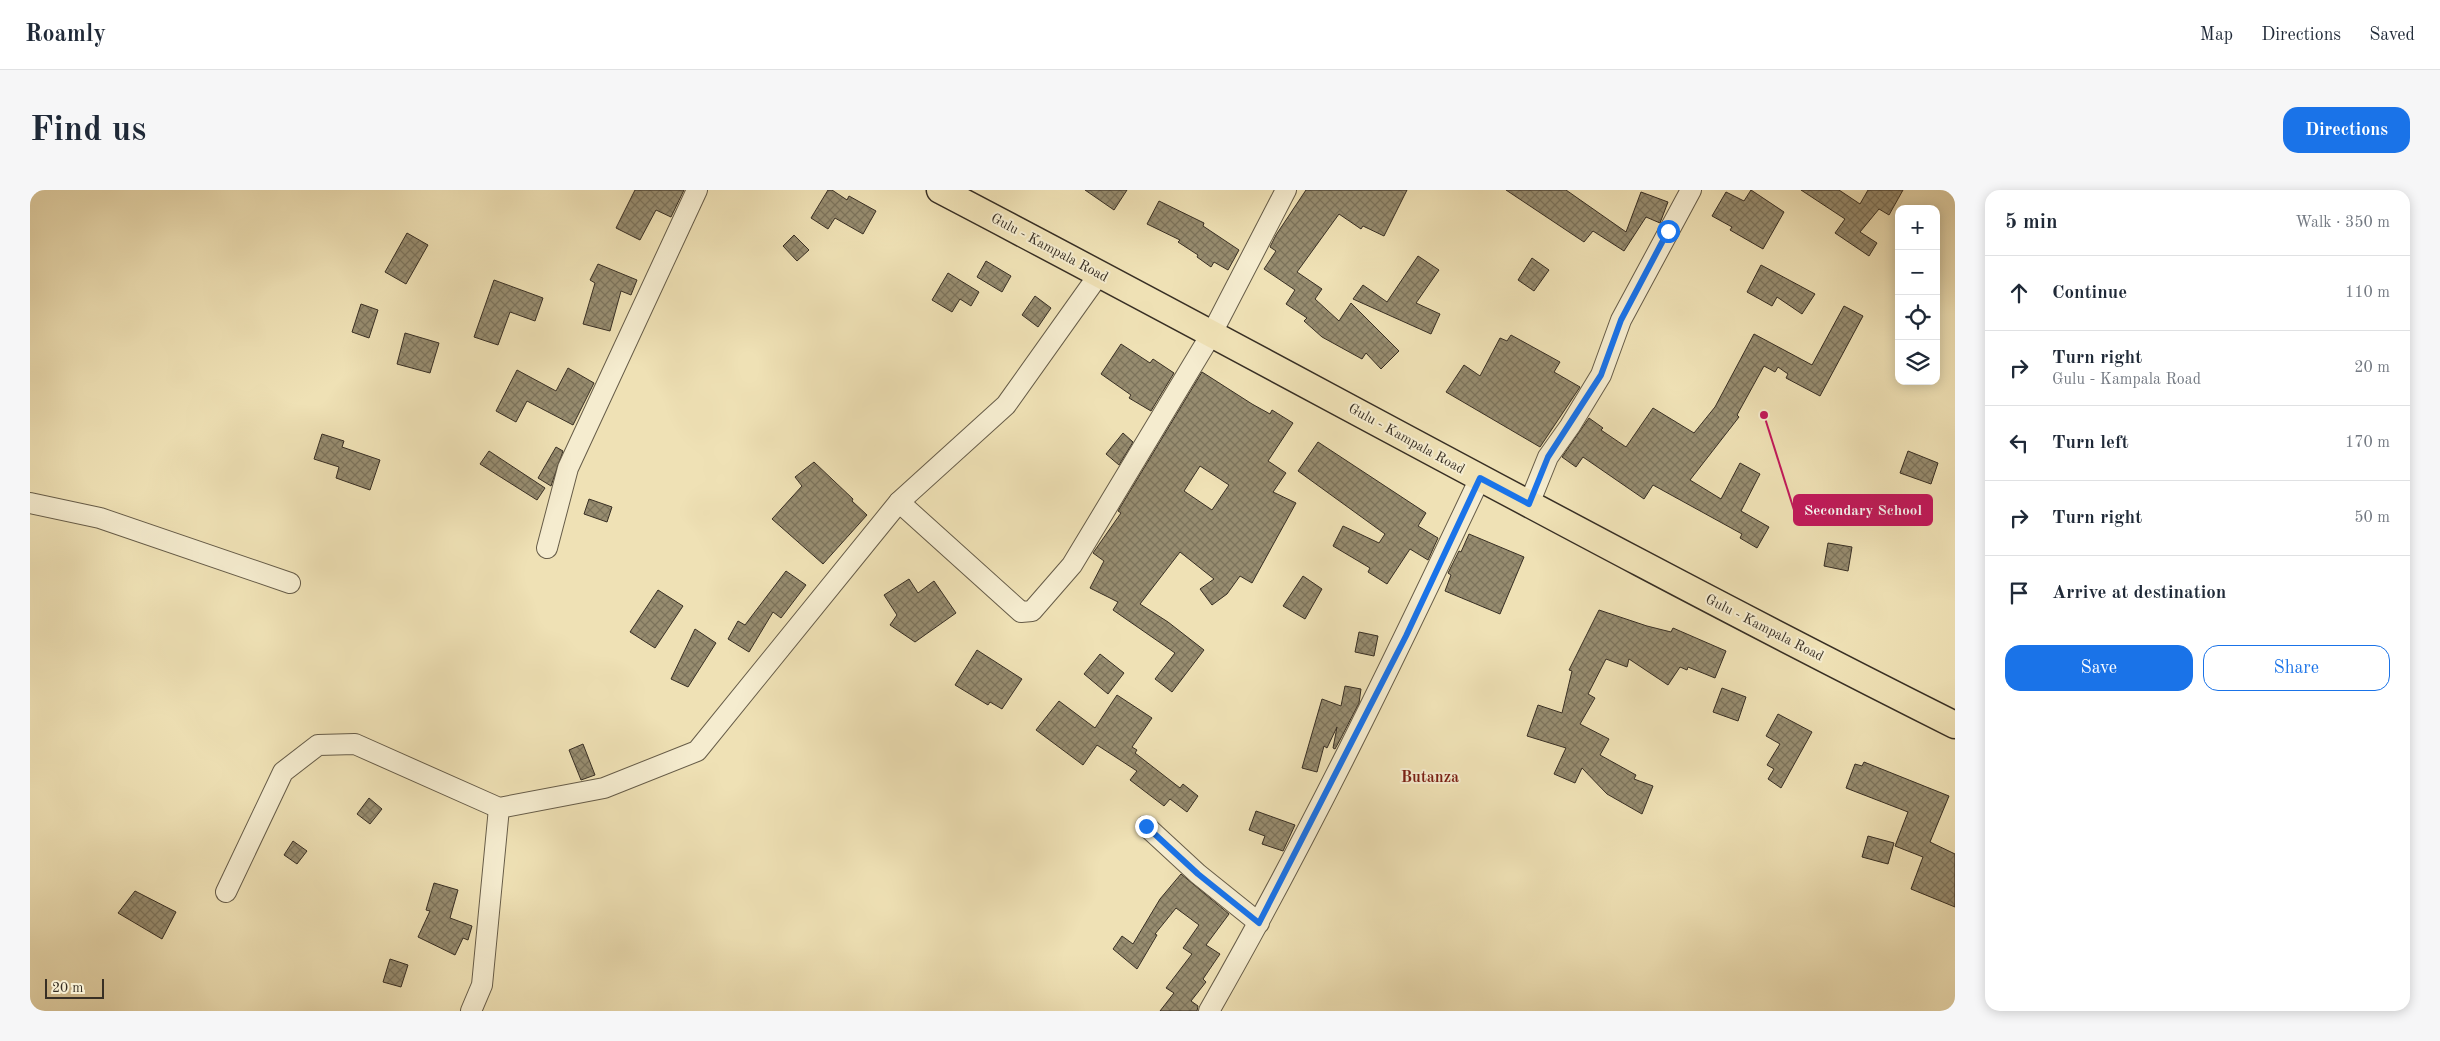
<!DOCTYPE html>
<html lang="en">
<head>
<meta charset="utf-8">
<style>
	:root { --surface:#fff; --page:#f6f6f7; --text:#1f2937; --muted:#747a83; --line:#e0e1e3; --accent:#1a73e8 }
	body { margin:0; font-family:"Old Standard TT",serif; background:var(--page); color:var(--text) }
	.controls { position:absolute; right:15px; top:15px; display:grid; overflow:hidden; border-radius:10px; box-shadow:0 2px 12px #0003 }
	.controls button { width:45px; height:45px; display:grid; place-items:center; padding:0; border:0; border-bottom:1px solid var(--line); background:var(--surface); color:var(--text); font:25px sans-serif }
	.scale { position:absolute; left:15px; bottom:12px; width:59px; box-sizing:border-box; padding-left:5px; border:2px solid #382f24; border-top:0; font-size:14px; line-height:18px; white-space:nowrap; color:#382f24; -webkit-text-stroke:4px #f5eccf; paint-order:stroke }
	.stop { position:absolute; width:15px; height:15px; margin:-11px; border:4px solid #1a73e8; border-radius:50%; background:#fff }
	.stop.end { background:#1a73e8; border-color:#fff; box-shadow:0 1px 5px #0008 }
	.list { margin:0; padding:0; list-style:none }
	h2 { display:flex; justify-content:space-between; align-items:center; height:65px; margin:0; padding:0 20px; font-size:21px }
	h2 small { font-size:16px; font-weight:400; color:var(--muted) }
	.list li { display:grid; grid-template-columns:32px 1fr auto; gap:15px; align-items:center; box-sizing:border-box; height:75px; padding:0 20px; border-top:1px solid var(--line) }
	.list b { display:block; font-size:19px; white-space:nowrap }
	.list p { margin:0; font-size:16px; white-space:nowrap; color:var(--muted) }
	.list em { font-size:16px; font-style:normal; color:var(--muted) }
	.actions { display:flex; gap:10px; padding:15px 20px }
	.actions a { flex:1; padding:11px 0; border:1px solid var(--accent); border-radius:15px; text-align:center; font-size:18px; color:var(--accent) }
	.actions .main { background:var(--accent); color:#fff }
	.icon { flex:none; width:28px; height:28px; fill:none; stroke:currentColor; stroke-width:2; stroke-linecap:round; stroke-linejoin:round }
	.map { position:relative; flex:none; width:1925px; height:821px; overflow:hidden; border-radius:15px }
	header { display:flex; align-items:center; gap:30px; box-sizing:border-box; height:70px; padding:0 25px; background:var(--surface); border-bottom:1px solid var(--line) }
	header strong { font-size:24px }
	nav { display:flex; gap:28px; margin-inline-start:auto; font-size:18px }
	.intro { display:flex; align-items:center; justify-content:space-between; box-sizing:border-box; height:120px; padding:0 30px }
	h1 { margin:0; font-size:35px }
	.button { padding:12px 22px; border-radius:15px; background:var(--accent); color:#fff; font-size:18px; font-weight:700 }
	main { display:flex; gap:30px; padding:0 30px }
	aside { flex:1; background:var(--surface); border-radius:15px; box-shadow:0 2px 12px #0003 }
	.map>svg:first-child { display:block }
	.building { fill:url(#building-cross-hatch); stroke:#382f24; fill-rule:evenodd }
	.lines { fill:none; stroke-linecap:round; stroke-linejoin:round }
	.minor-casing { stroke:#665c48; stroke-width:22 }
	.major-casing { stroke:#382f24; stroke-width:29 }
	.minor { stroke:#f5eccf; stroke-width:20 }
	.major { stroke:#efe1b5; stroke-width:26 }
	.route { stroke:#1a73e8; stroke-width:6 }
	.labels { text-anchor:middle; stroke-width:4; stroke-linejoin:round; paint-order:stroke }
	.street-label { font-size:14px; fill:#382f24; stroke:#f5eccf }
	.quarter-label { font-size:16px; font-weight:bold; fill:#7a1f14; stroke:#f5eccf }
	.leader { fill:none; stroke:#c2185b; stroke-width:2 }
	.callout-dot { fill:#c2185b; stroke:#f5eccf; stroke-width:2 }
	.callout { fill:#c2185b; stroke:#c2185b; stroke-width:2 }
	.callout-label { font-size:15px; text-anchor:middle; font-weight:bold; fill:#fff }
</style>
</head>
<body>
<header>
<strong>Roamly</strong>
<nav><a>Map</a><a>Directions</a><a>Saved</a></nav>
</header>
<div class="intro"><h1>Find us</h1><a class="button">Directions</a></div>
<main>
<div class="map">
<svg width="1925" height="821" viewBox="0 0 1925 821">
	<defs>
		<pattern id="building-cross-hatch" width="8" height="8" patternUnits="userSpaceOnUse" patternTransform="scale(1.25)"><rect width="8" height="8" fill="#978c6f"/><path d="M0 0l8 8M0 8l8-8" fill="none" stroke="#7c735b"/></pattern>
	</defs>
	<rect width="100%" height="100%" fill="#efe1b5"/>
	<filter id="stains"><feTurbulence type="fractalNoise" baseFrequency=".004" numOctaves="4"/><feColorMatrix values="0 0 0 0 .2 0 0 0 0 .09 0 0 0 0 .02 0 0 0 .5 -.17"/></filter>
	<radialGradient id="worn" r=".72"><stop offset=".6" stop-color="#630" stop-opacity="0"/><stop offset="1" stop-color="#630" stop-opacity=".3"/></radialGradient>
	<!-- building -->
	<g class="building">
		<polygon points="605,0 654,0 641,27 626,20 610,50 586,38"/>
		<polygon points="798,0 802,0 817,10 819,6 846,21 833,44 805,28 798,39 781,28"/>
		<polygon points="1055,0 1097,0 1084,20"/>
		<polygon points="1276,0 1377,0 1354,46 1333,36 1331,39 1309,24 1267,82 1292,99 1285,109 1309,131 1321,113 1369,161 1351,179 1336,163 1332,169 1292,147 1274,131 1277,128 1256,114 1265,100 1234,79 1246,61 1240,57 1246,45"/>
		<polygon points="1476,0 1536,0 1596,42 1611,2 1638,12 1630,33 1616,27 1594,61 1563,41 1554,52"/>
		<polygon points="1721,0 1754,22 1733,59 1700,40 1702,37 1682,26 1696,2 1714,11"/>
		<polygon points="1771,0 1809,0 1830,14 1838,0 1873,0 1859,25 1849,19 1830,42 1847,53 1839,66 1805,43 1815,29"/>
		<polygon points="1129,11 1174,33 1173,36 1209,60 1198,80 1184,72 1181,77 1167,67 1168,65 1148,52 1150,50 1117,34"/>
		<polygon points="377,43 398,55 376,94 355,82"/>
		<polygon points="764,45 779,60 767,71 753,56"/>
		<polygon points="1388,66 1409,80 1386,113 1410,124 1401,144 1323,109 1333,95 1357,112"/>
		<polygon points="1502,68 1519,80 1504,101 1488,90"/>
		<polygon points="956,71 981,86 972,102 947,87"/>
		<polygon points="568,74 607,90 601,105 591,101 580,141 553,134 565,93 560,90"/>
		<polygon points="1731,75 1785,104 1772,124 1747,107 1742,116 1717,102"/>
		<polygon points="918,83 949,102 941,116 930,109 922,122 902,110"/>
		<polygon points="464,90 513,108 505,131 480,122 468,155 444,147"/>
		<polygon points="1005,106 1021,118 1008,137 992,125"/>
		<polygon points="331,114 348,120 339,148 322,142"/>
		<polygon points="1814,116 1833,126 1790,206 1756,188 1758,184 1748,177 1745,182 1734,176 1707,225 1709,227 1660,290 1691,309 1710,273 1730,284 1711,321 1739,337 1727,358 1710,348 1712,344 1623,295 1614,309 1553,267 1546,277 1532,267 1559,228 1573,238 1571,240 1596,257 1623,218 1664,243 1685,217 1724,144 1782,175"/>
		<polygon points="375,143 409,153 400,183 367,174"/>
		<polygon points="1481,145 1530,172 1524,182 1550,197 1510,257 1416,202 1434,175 1450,186 1470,148 1477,151"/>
		<polygon points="1091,154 1120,173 1123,169 1144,183 1121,221 1099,208 1101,205 1071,184"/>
		<polygon points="538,178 564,193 543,235 497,211 486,232 466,221 487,180 526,201"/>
		<path d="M1172 182 1222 214 1240 224 1242 220 1263 233 1238 271 1256 283 1243 302 1266 313 1222 393 1210 386 1197 404 1182 415 1170 399 1184 389 1150 362 1110 414 1138 432 1174 460 1142 502 1125 489 1145 463 1083 420 1088 412 1060 398 1074 371 1063 363 1091 323 1088 321ZM1170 276 1199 295 1182 320 1154 301Z"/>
		<polygon points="1093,243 1103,252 1089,275 1076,264"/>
		<polygon points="292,244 314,251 312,257 350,270 340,300 306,288 309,277 284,269"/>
		<polygon points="1288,252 1396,323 1388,336 1408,348 1398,370 1380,359 1357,394 1338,382 1340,378 1303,356 1313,336 1349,353 1355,344 1268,281"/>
		<polygon points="526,257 533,261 521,296 508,288"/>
		<polygon points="459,261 515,298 507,310 450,274"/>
		<polygon points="1878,261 1908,273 1901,294 1870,283"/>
		<polygon points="784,272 823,309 822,311 837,325 793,374 742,329 772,296 765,287"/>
		<polygon points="559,309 582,317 577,332 554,324"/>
		<polygon points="1439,344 1494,367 1470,424 1415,401 1421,385 1418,383 1429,361 1431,362"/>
		<polygon points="1798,353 1822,357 1818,381 1794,376"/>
		<polygon points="756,381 776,395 751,428 743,422 719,462 698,449 708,431 715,435"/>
		<polygon points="1273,386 1292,399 1275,429 1253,416"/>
		<polygon points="879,389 888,403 904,391 926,423 885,452 860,435 867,425 854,405"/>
		<polygon points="628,400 653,416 625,458 600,442"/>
		<polygon points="1569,420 1617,436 1641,442 1643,438 1696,461 1685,488 1658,477 1657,480 1650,477 1638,495 1599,469 1597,477 1576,469 1558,504 1565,508 1550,534 1579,549 1570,565 1606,585 1604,589 1623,596 1612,624 1577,604 1552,578 1545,593 1524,584 1536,558 1497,546 1508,515 1532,523 1542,481 1539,480"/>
		<polygon points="665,439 686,453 658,497 641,489"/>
		<polygon points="1329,442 1348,446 1344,466 1325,462"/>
		<polygon points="947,460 992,489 972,519 960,512 958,515 925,495"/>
		<polygon points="1070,464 1094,483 1078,504 1054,484"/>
		<polygon points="1315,496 1331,499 1329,513 1311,548 1305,559 1303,558 1307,537 1297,558 1294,556 1287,582 1272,578 1292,509 1311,516"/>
		<polygon points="1692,498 1716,507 1708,531 1683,522"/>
		<polygon points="1087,505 1122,528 1102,557 1107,560 1105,563 1150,598 1153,594 1168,606 1157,622 1140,609 1134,616 1100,590 1107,581 1067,555 1053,575 1006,540 1029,511 1065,538"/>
		<polygon points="1748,524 1782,542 1751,598 1738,589 1744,579 1737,575 1750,554 1736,546"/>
		<polygon points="553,554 565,585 551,590 539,560"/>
		<polygon points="1834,572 1919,606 1900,652 1925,664 1925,717 1881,699 1893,667 1865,656 1878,622 1816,598 1825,574 1832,576"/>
		<polygon points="339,608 352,619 340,634 327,624"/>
		<polygon points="1226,621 1265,635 1253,661 1232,654 1235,646 1219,640"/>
		<polygon points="1838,646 1864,653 1858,674 1832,667"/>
		<polygon points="263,651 277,661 267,674 254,665"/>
		<polygon points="1151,684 1199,724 1176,755 1190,764 1173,789 1176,792 1161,811 1168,816 1167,821 1130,821 1144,803 1136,798 1162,764 1153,758 1169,735 1146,718 1125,744 1127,745 1107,779 1083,759 1092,746 1103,754 1130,709"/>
		<polygon points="404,693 428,700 420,728 442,736 438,750 433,748 425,765 388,747 400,721 396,720"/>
		<polygon points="105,701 146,722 132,749 88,723"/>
		<polygon points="360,769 378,775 371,797 353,792"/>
	</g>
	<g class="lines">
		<!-- minor casing -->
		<g class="minor-casing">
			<g id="minor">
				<polyline points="869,312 991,422 1002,421 1042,375 1182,143 1256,0"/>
				<polyline points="0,313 70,328 260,393"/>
				<polyline points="1499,314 1518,267 1540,236 1571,185 1591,130 1661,0"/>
				<polyline points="517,358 538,278 667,0"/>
				<polyline points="1116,636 1168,684 1229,733"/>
				<polyline points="196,702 253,582 288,555 325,554 469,618 574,598 667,561 869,312 976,215 1070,83"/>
				<polyline points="441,821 452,795 469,618"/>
				<path d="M1179 821C1278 648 1365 468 1450 288"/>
			</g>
		</g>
		<!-- major casing -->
		<g class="major-casing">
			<path id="major" d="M910 0C1249 177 1583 364 1925 535"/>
		</g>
		<!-- minor -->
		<use href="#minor" class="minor"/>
		<!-- major -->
		<use href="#major" class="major"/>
	</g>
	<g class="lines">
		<!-- route -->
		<polyline class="route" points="1116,636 1168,684 1229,733 1376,446 1450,288 1499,314 1518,267 1571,185 1591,130 1638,41"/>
	</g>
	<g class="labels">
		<!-- street labels -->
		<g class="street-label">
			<text transform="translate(1020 57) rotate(28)" y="5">Gulu - Kampala Road</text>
			<text transform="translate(1377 248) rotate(29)" y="5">Gulu - Kampala Road</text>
			<text transform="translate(1735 437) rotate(27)" y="5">Gulu - Kampala Road</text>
		</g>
		<!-- quarter labels -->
		<g class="quarter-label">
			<text x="1400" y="592">Butanza</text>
		</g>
	</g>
	<!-- callouts -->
	<path class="leader" d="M1734 225L1764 320"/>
	<circle class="callout-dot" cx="1734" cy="225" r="5"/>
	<rect class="callout" x="1764" y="305" width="138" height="30" rx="5"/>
	<g class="callout-label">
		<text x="1833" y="325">Secondary School</text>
	</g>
	<rect width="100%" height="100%" filter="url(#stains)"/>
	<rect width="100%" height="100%" fill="url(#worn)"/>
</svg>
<div class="controls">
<button>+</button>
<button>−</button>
<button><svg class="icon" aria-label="locate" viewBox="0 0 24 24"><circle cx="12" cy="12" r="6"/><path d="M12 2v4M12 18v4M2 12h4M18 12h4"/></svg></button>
<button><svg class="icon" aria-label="layers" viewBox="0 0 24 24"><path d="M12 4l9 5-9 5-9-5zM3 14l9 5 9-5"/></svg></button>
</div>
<div class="scale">20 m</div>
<div class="stop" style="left:1638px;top:41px"></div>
<div class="stop end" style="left:1116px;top:636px"></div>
</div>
<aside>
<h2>5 min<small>Walk · 350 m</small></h2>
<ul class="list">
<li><svg class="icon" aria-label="ahead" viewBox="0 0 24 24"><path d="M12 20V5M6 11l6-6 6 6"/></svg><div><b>Continue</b></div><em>110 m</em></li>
<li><svg class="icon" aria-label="right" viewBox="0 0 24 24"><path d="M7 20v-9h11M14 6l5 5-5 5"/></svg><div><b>Turn right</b><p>Gulu - Kampala Road</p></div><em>20 m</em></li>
<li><svg class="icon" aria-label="left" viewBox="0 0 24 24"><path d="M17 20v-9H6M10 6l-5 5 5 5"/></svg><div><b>Turn left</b></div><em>170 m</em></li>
<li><svg class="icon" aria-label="right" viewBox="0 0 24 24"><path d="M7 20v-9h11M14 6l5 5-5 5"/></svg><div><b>Turn right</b></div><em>50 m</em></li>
<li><svg class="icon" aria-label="arrive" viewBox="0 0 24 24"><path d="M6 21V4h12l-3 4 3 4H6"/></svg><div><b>Arrive at destination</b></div></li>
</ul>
<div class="actions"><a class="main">Save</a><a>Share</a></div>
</aside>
</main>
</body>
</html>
